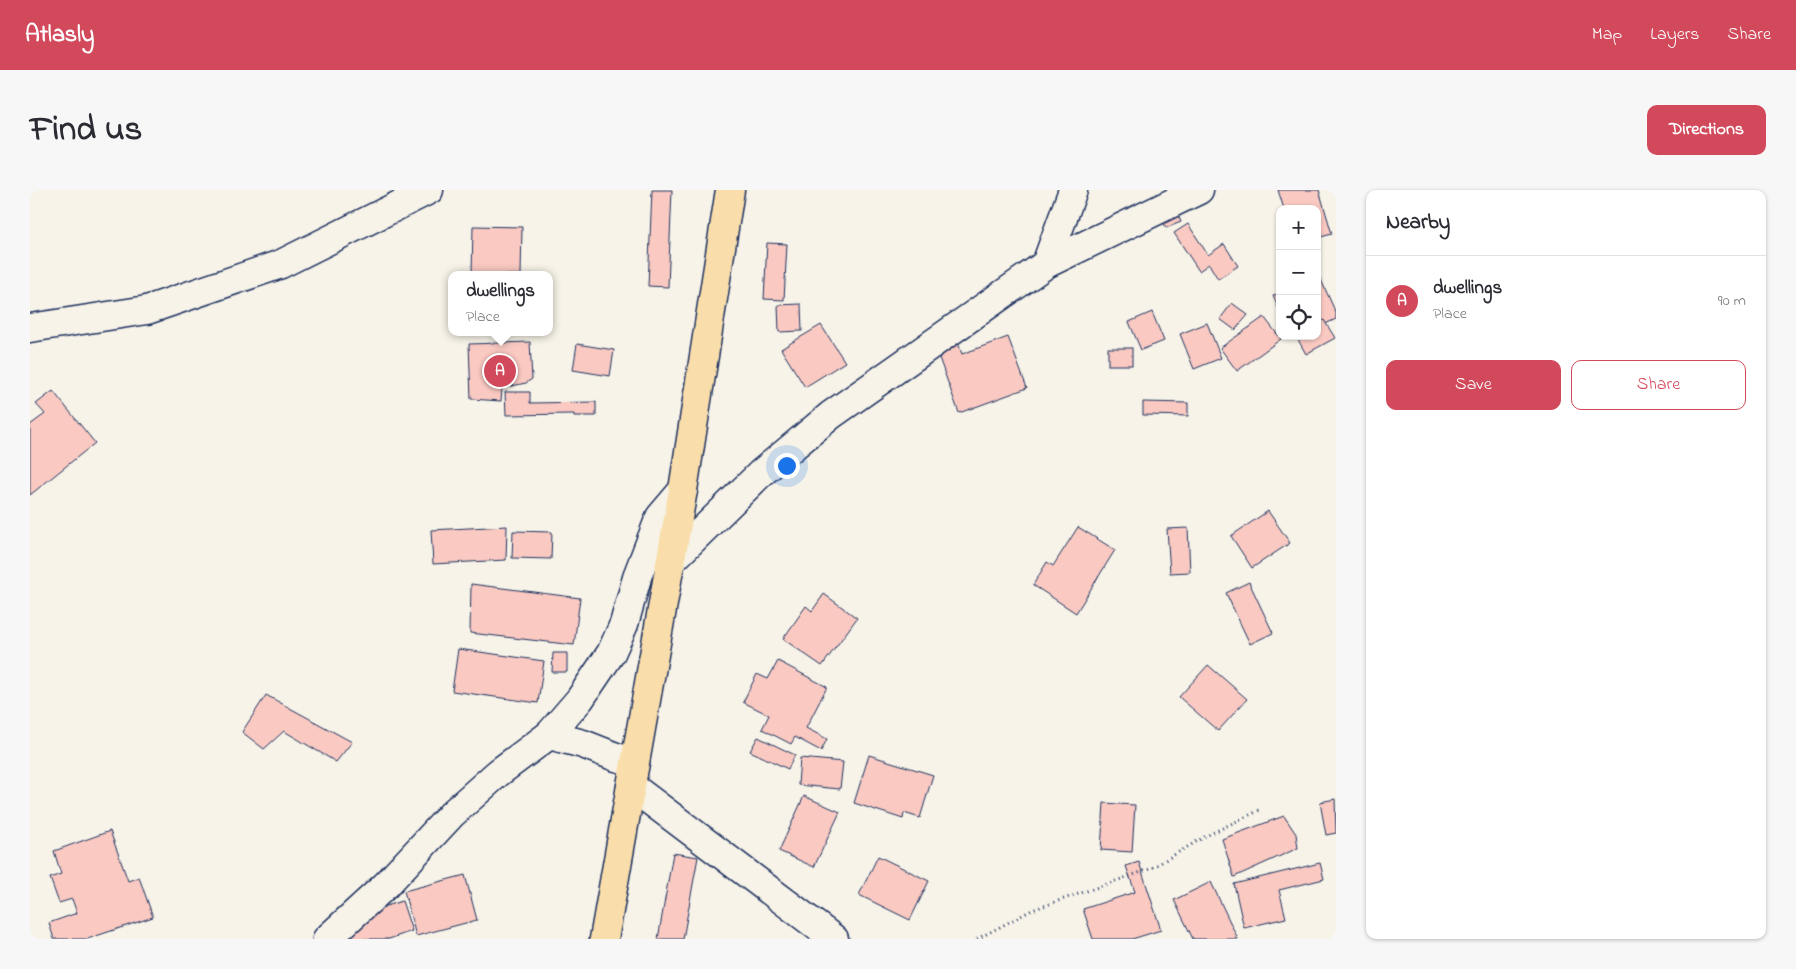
<!DOCTYPE html>
<html lang="en">
<head>
<meta charset="utf-8">
<style>
	:root { --surface:#fff; --page:#f7f7f7; --text:#2b2b33; --muted:#7c7c81; --line:#e1e1e2; --accent:#d1495b }
	body { margin:0; font-family:"Indie Flower",sans-serif; background:var(--page); color:var(--text) }
	.controls { position:absolute; right:15px; top:15px; display:grid; overflow:hidden; border-radius:10px; box-shadow:0 1px 4px #0004 }
	.controls button { width:45px; height:45px; display:grid; place-items:center; padding:0; border:0; border-bottom:1px solid var(--line); background:var(--surface); color:var(--text); font:25px sans-serif }
	.you { position:absolute; left:756px; top:275px; width:18px; height:18px; margin:-12px; border:4px solid #fff; border-radius:50%; background:#1a73e8; box-shadow:0 0 0 8px #1a73e833 }
	.badge { display:grid; place-items:center; width:32px; height:32px; border-radius:50%; background:var(--accent); color:#fff; font-size:16px; font-weight:700 }
	.pin { position:absolute; translate:-50% -50%; border:2px solid #fff; box-shadow:0 1px 5px #0006 }
	.popup { position:absolute; left:418px; top:81px; width:105px; height:65px; box-sizing:border-box; display:grid; place-content:center; border-radius:10px; background:var(--surface); filter:drop-shadow(0 1px 4px #0005); font-size:16px; white-space:nowrap; color:var(--muted) }
	.popup b { font-size:19px; color:var(--text) }
	.popup::after { content:''; position:absolute; left:50%; top:100%; margin-left:-10px; border:10px solid transparent; border-top-color:var(--surface) }
	.list { margin:0; padding:0; list-style:none }
	h2 { display:flex; justify-content:space-between; align-items:center; height:65px; margin:0; padding:0 20px; font-size:21px }
	h2 small { font-size:16px; font-weight:400; color:var(--muted) }
	.list li { display:grid; grid-template-columns:32px 1fr auto; gap:15px; align-items:center; box-sizing:border-box; height:90px; padding:0 20px; border-top:1px solid var(--line) }
	.list b { display:block; font-size:19px; white-space:nowrap }
	.list p { margin:0; font-size:16px; white-space:nowrap; color:var(--muted) }
	.list em { font-size:16px; font-style:normal; color:var(--muted) }
	.actions { display:flex; gap:10px; padding:15px 20px }
	.actions a { flex:1; padding:11px 0; border:1px solid var(--accent); border-radius:10px; text-align:center; font-size:18px; color:var(--accent) }
	.actions .main { background:var(--accent); color:#fff }
	.icon { flex:none; width:28px; height:28px; fill:none; stroke:currentColor; stroke-width:2; stroke-linecap:round; stroke-linejoin:round }
	.map { position:relative; flex:none; width:1306px; height:749px; overflow:hidden; border-radius:10px }
	header { display:flex; align-items:center; gap:30px; box-sizing:border-box; height:70px; padding:0 25px; background:var(--accent); color:#fff }
	header strong { font-size:24px }
	nav { display:flex; gap:28px; margin-inline-start:auto; font-size:18px }
	.intro { display:flex; align-items:center; justify-content:space-between; box-sizing:border-box; height:120px; padding:0 30px }
	h1 { margin:0; font-size:35px }
	.button { padding:12px 22px; border-radius:10px; background:var(--accent); color:#fff; font-size:18px; font-weight:700 }
	main { display:flex; gap:30px; padding:0 30px }
	aside { flex:1; background:var(--surface); border-radius:10px; box-shadow:0 1px 4px #0004 }
	.map>svg:first-child { display:block }
	.building { fill:#facac2; stroke:#1b2f5e }
	.lines { fill:none; stroke-linecap:round; stroke-linejoin:round }
	.minor-casing { stroke:#1b2f5e; stroke-width:31 }
	.major-casing { stroke:#1b2f5e; stroke-width:31 }
	.path { stroke:#1b2f5e; stroke-width:3; stroke-dasharray:1 4; stroke-linecap:butt }
	.minor { stroke:#f7f3e8; stroke-width:28 }
	.major { stroke:#f9deab; stroke-width:28 }
</style>
</head>
<body>
<header>
<strong>Atlasly</strong>
<nav><a>Map</a><a>Layers</a><a>Share</a></nav>
</header>
<div class="intro"><h1>Find us</h1><a class="button">Directions</a></div>
<main>
<div class="map">
<svg width="1306" height="749" viewBox="0 0 1306 749">
	<rect width="100%" height="100%" fill="#f7f3e8"/>
	<filter id="ink" filterUnits="userSpaceOnUse"><feTurbulence type="fractalNoise" baseFrequency=".02" numOctaves="2"/><feDisplacementMap in="SourceGraphic" scale="10" xChannelSelector="R" yChannelSelector="G"/><feConvolveMatrix kernelMatrix="1 2 1 2 8 2 1 2 1" color-interpolation-filters="sRGB"/></filter>
	<g filter="url(#ink)">
		<!-- building -->
		<g class="building">
			<polygon points="622,0 642,0 638,97 618,96"/>
			<polygon points="1248,0 1289,0 1302,44 1287,48 1287,19 1254,19"/>
			<polygon points="1145,18 1151,32 1136,38 1130,24"/>
			<polygon points="1158,34 1178,65 1194,54 1208,76 1188,89 1179,74 1169,81 1144,43"/>
			<polygon points="443,36 492,37 491,85 442,85"/>
			<polygon points="737,53 757,54 754,110 734,109"/>
			<polygon points="1287,81 1306,123 1306,129 1289,137"/>
			<polygon points="1250,103 1250,122 1243,106"/>
			<polygon points="1202,113 1218,125 1205,140 1190,129"/>
			<polygon points="771,114 772,141 749,142 748,115"/>
			<polygon points="1122,122 1134,151 1111,160 1099,132"/>
			<polygon points="1234,127 1251,149 1207,181 1190,158"/>
			<polygon points="1294,130 1305,148 1276,164 1266,146 1287,146 1287,133"/>
			<polygon points="1177,133 1191,168 1164,179 1150,144"/>
			<polygon points="791,135 815,172 775,197 751,159"/>
			<polygon points="922,136 932,164 978,147 997,198 929,223 900,143"/>
			<polygon points="500,152 502,189 496,193 472,198 471,211 441,209 439,154"/>
			<polygon points="547,154 584,160 580,186 543,180"/>
			<rect x="1078" y="158" width="24" height="17"/>
			<polygon points="23,201 65,253 0,305 0,235 15,224 6,214"/>
			<polygon points="475,202 500,202 500,213 566,212 566,226 544,226 544,224 476,225"/>
			<polygon points="1113,212 1158,213 1158,226 1113,225"/>
			<polygon points="1238,321 1260,353 1222,378 1201,346"/>
			<polygon points="477,336 476,370 403,374 401,340"/>
			<polygon points="1048,337 1085,360 1046,423 1003,395 1017,372 1023,376"/>
			<polygon points="1158,338 1160,382 1140,383 1137,339"/>
			<polygon points="483,341 522,342 521,369 482,368"/>
			<polygon points="1219,392 1243,443 1220,454 1196,403"/>
			<polygon points="441,394 550,408 544,455 440,443"/>
			<polygon points="794,404 827,428 792,476 753,449 776,416 782,421"/>
			<polygon points="428,459 514,471 508,513 422,501"/>
			<polygon points="523,463 537,463 537,482 522,482"/>
			<polygon points="748,471 797,497 776,538 797,549 791,561 765,547 761,554 732,539 739,525 713,512 727,484 738,489"/>
			<polygon points="1178,475 1217,509 1188,541 1149,507"/>
			<polygon points="236,505 322,552 306,572 254,541 234,559 212,542"/>
			<polygon points="728,547 765,565 758,579 720,561"/>
			<polygon points="839,565 903,585 890,628 874,623 873,629 824,613"/>
			<polygon points="770,568 813,572 810,599 768,595"/>
			<polygon points="774,606 810,622 784,677 749,661"/>
			<polygon points="1305,609 1306,643 1296,645 1290,612"/>
			<polygon points="1074,613 1105,615 1102,662 1071,660"/>
			<polygon points="1254,626 1266,644 1268,658 1204,687 1192,649"/>
			<polygon points="80,641 98,691 109,687 123,727 57,749 24,749 19,733 47,723 42,709 29,713 20,688 31,684 24,661"/>
			<polygon points="643,663 668,667 653,749 628,749"/>
			<polygon points="848,666 899,691 880,730 829,705"/>
			<polygon points="1109,672 1131,740 1102,749 1063,749 1053,719 1105,702 1096,676"/>
			<polygon points="1290,673 1294,689 1249,700 1256,728 1214,738 1204,694"/>
			<polygon points="435,685 447,730 386,746 374,701"/>
			<polygon points="1181,692 1208,749 1163,749 1144,710"/>
			<polygon points="372,711 382,741 359,749 311,749 306,732"/>
		</g>
		<g class="lines">
			<!-- minor casing -->
			<g class="minor-casing">
				<g id="minor">
					<polyline points="1016,74 1043,0"/>
					<polyline points="0,138 117,120 251,74 399,0"/>
					<polyline points="638,374 730,284 801,225 1016,74 1169,0"/>
					<polyline points="519,545 550,509 581,463 594,434 608,384 630,327 653,300"/>
					<polyline points="601,596 804,749"/>
					<polyline points="297,749 356,695 422,624 468,583 519,545 553,554 586,567 605,572"/>
				</g>
			</g>
			<!-- major casing -->
			<g class="major-casing">
				<polyline id="major" points="574,749 653,300 700,0"/>
			</g>
			<!-- path -->
			<polyline class="path" points="947,749 1002,720 1120,679 1176,646 1230,620"/>
			<!-- minor -->
			<use href="#minor" class="minor"/>
			<!-- major -->
			<use href="#major" class="major"/>
		</g>
	</g>
</svg>
<div class="controls">
<button>+</button>
<button>−</button>
<button><svg class="icon" aria-label="locate" viewBox="0 0 24 24"><circle cx="12" cy="12" r="6"/><path d="M12 2v4M12 18v4M2 12h4M18 12h4"/></svg></button>
</div>
<div class="you"></div>
<div class="pin badge" style="left:470px;top:181px">A</div>
<div class="popup"><b>dwellings</b>Place</div>
</div>
<aside>
<h2>Nearby<small></small></h2>
<ul class="list">
<li><span class="badge">A</span><div><b>dwellings</b><p>Place</p></div><em>90 m</em></li>
</ul>
<div class="actions"><a class="main">Save</a><a>Share</a></div>
</aside>
</main>
</body>
</html>
